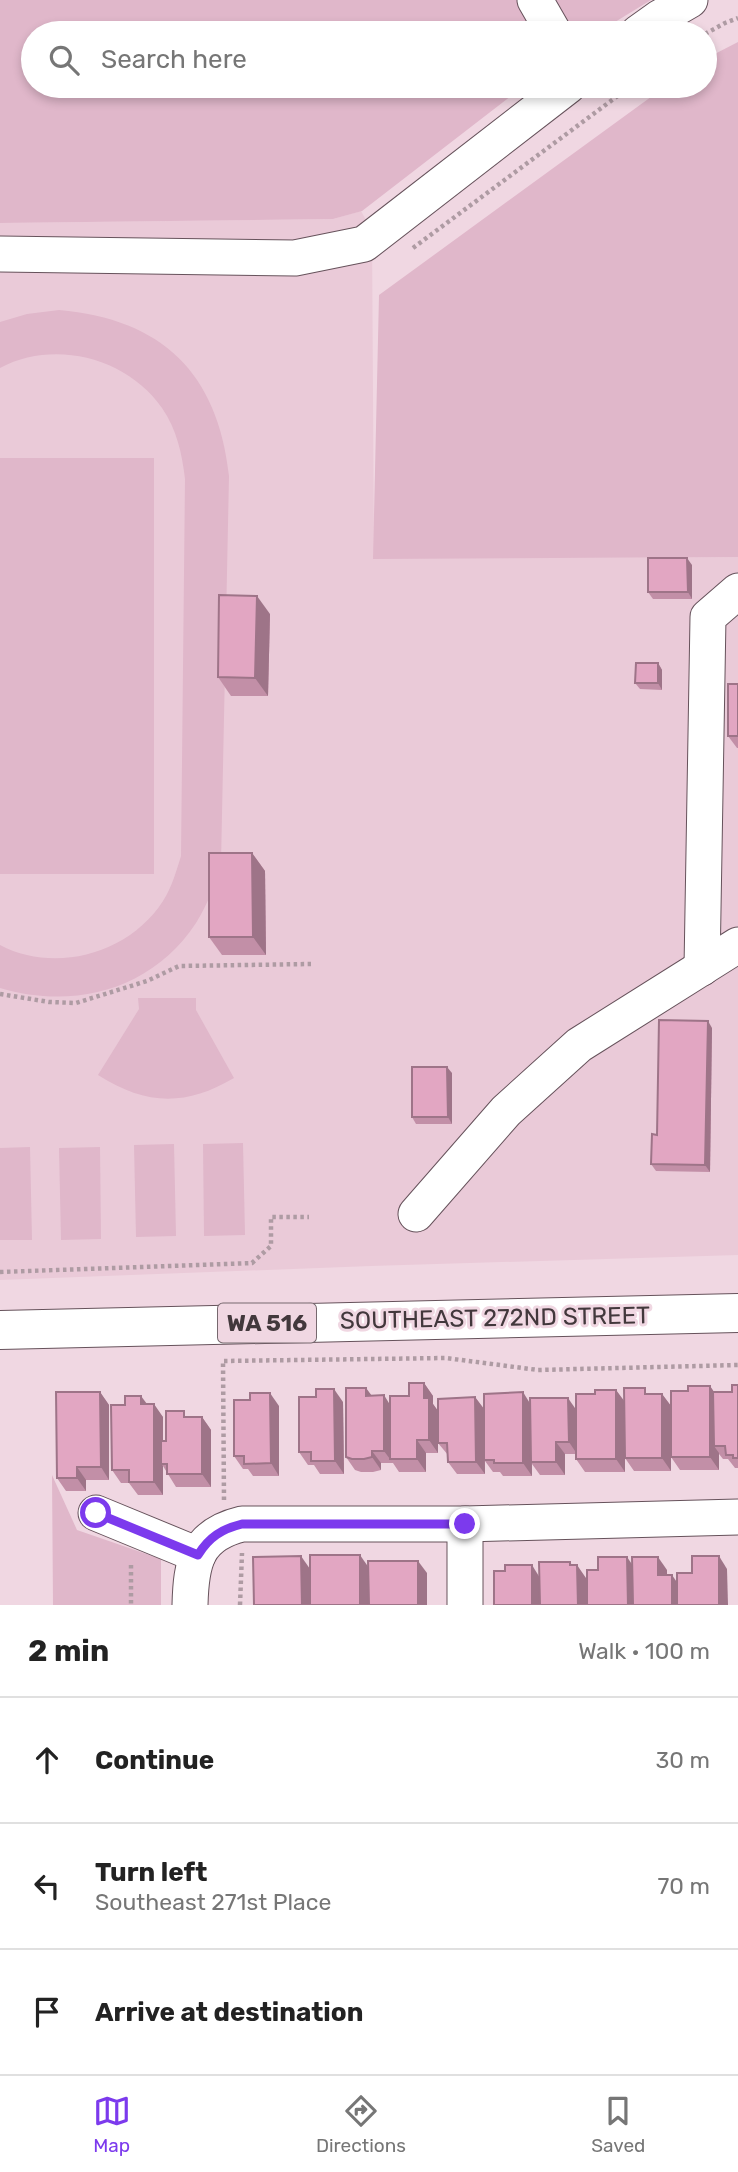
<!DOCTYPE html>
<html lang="en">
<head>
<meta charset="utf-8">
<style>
	:root { --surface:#fff; --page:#f2f2f2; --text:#222; --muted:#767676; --line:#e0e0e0; --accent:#7c3aed }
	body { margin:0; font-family:Rubik,sans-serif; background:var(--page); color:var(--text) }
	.stop { position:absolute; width:21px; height:21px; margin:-16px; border:5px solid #7c3aed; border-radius:50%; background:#fff }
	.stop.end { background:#7c3aed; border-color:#fff; box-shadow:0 2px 7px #0008 }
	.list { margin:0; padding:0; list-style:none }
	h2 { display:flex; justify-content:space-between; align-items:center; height:91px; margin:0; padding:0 28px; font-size:30px }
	h2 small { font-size:23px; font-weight:400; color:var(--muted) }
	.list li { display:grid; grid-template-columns:46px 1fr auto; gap:21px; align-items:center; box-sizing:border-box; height:126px; padding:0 28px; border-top:2px solid var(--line) }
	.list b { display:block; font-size:26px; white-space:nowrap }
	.list p { margin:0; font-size:23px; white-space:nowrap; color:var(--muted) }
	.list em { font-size:23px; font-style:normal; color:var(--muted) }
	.icon { flex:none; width:38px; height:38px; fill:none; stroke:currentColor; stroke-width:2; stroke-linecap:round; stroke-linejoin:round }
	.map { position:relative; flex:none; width:738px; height:1605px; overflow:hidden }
	.search { position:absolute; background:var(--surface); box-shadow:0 4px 10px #0003; left:21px; right:21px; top:21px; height:77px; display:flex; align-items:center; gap:18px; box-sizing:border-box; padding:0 24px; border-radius:38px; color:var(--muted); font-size:26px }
	.sheet { height:469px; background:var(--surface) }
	nav { display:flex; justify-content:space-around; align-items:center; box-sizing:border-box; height:98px; border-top:2px solid var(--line); background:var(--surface); font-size:19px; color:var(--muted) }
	nav a { display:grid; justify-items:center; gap:4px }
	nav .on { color:var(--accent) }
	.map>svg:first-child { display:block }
	.built { fill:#eacad8 }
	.green { fill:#e0b7ca }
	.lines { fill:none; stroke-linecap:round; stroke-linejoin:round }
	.minor-casing { stroke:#66525b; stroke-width:37 }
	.major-casing { stroke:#66525b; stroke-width:40 }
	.path { stroke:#ae9ba3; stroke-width:4.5; stroke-dasharray:3.5 3.5; stroke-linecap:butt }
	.minor { stroke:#fff; stroke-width:35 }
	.major { stroke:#fff; stroke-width:38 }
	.wall { fill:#c28fa7 }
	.shaded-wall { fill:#9e7488 }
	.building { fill:#e2a6c2; stroke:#9e7488; stroke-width:2 }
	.route { stroke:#7c3aed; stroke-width:9 }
	.labels { text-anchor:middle; stroke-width:6; stroke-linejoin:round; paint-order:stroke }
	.shield { fill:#f0d7e2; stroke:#76686e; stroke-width:2 }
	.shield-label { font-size:23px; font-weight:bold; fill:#42383c }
	.street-label { font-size:24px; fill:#42383c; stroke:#f0d7e2 }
</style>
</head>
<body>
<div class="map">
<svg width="738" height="1605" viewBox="0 0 738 1605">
	<rect width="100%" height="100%" fill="#f0d7e2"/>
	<!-- built -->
	<polygon class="built" points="361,211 372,231 374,558 738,557 738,1255 371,1266 0,1280 0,223 333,219"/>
	<!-- green -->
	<g class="green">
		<polygon points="0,0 651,0 597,33 33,33 33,86 524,86 362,211 333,219 0,223"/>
		<polygon points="738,42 738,557 373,559 379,295 666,86 705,86 705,59"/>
		<path d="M59 310C162 319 218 373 229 476L221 863C215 884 208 904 196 923 152 990 74 1010 0 988V945C55 974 129 954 163 901 172 887 176 872 181 856L185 479C182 454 177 430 162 408 127 358 55 339 0 368V322L27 314Z"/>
		<rect x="0" y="458" width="154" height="416"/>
		<path d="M138 998H196V1010L234 1078C185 1107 145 1105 98 1075L139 1009Z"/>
		<polygon points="243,1143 245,1235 204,1236 203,1144"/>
		<polygon points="174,1144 176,1236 136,1237 134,1145"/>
		<polygon points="30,1147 32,1240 0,1240 0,1148"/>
		<polygon points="100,1147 101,1239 61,1240 59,1148"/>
		<polygon points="52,1475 77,1530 161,1559 161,1605 53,1605"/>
	</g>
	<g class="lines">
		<!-- minor casing -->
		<g class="minor-casing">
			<g id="minor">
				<polyline points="535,0 554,33"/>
				<polyline points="638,33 659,18 690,0"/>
				<polyline points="0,254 295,258 364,244 568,86"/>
				<polyline points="702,968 708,617 738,591"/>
				<polyline points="416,1214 506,1111 579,1045 738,945"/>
				<polyline points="96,1513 198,1555"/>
				<path d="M190 1605C191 1563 196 1535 242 1524H465L738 1517"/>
				<polyline points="465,1605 465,1524"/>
			</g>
		</g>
		<!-- major casing -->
		<g class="major-casing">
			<polyline id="major" points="0,1330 738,1313"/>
		</g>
		<!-- path -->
		<g class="path">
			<polyline points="705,34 725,23 738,18"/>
			<polyline points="413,248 631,86"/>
			<polyline points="0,994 49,1002 76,1003 147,981 179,966 311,964"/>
			<polyline points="0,1272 252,1263 271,1246 271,1217 309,1217"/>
			<polyline points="224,1500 223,1361 446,1358 538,1370 738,1365"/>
			<polyline points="131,1565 131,1605"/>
			<polyline points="240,1605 242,1553"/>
		</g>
		<!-- minor -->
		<use href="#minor" class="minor"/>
		<!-- major -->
		<use href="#major" class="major"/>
	</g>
	<!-- wall -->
	<g class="wall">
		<polygon points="692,565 692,599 653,599 648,592"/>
		<polygon points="270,614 268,696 231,696 218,677"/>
		<polygon points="658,663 662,670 662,690 640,689 635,683"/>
		<polygon points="738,684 738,748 737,748 728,736"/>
		<polygon points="252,853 265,871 266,955 222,955 209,937"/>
		<polygon points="712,1028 710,1172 656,1171 651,1164 657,1135"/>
		<polygon points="452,1073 452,1124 416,1124 412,1117"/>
		<polygon points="424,1383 433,1396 433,1404 438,1411 475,1397 484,1409 530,1404 576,1409 595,1394 616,1390 624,1402 648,1394 662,1394 671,1406 688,1391 710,1386 714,1392 732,1392 738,1385 738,1468 735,1468 728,1459 723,1459 719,1454 719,1470 680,1470 671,1457 671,1471 634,1471 625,1458 625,1432 625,1472 585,1472 576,1459 576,1454 565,1454 565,1475 540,1475 532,1464 532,1476 503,1476 500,1472 493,1472 485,1461 485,1474 457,1474 448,1462 448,1455 438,1443 438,1453 426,1453 426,1472 399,1472 393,1463 381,1463 381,1470 373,1472 361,1472 355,1470 346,1457 366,1388 371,1396 390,1404 409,1396"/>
		<polygon points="100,1392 109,1405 109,1480 86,1480 86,1491 66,1491 57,1478"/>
		<polygon points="343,1402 344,1474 320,1474 314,1465 308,1465 299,1452"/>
		<polygon points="147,1404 163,1417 163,1441 166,1441 188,1417 202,1417 211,1430 211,1487 176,1487 163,1466 163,1495 138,1495 129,1483 121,1483 112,1470"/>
		<polygon points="279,1406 279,1476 253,1476 248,1469 243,1469 234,1456"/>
	</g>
	<!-- shaded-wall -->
	<g class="shaded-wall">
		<polygon points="687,558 692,565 692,599 688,592"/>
		<polygon points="257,596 270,614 268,696 255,678"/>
		<polygon points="658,663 662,670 662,690 658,683"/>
		<polygon points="252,853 265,871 266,955 253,937"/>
		<polygon points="708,1021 712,1028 710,1172 705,1165"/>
		<polygon points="447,1067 452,1073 452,1124 448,1117"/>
		<polygon points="424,1383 433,1396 433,1404 438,1411 438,1453 429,1440 424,1398"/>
		<polygon points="710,1386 718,1398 714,1446 719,1453 719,1470 710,1457"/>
		<polygon points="366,1388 375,1400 366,1396"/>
		<polygon points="334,1389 343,1402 344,1474 335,1461"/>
		<polygon points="616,1390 625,1402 625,1472 616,1459"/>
		<polygon points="100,1392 109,1405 109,1480 101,1467"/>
		<polygon points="523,1392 531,1405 532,1476 523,1463"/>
		<polygon points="270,1393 279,1406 279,1476 271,1463"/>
		<polygon points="662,1394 671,1406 671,1471 662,1458"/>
		<polygon points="384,1395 392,1408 390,1459 393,1463 384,1451"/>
		<polygon points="141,1396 150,1408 141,1404"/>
		<polygon points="475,1397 484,1409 485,1474 476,1462"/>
		<polygon points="568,1398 577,1411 577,1454 569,1442"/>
		<polygon points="154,1404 163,1417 163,1464 161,1464 163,1466 163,1495 154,1482"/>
		<polygon points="202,1417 211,1430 211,1487 202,1474"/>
		<polygon points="417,1440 426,1453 426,1472 417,1459"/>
		<polygon points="556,1442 565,1454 565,1475 556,1462"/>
		<polygon points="372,1451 381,1463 381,1470 372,1457"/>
		<polygon points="77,1467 86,1480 86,1491 77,1478"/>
		<polygon points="360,1555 369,1568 369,1605 360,1605"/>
		<polygon points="301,1556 310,1569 310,1605 302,1605"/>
		<polygon points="719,1556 727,1569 728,1605 719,1605"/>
		<polygon points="627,1557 636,1570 637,1605 628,1605"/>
		<polygon points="658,1557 667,1570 667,1588 658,1575"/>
		<polygon points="418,1561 427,1573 427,1605 418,1605"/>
		<polygon points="570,1562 577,1573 577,1565 586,1578 586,1605 578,1605"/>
		<polygon points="532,1565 540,1578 541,1605 532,1605"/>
		<polygon points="672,1575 681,1588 681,1605 672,1605"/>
	</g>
	<!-- building -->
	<g class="building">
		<polygon points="648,558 687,558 688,592 648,592"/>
		<polygon points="219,595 257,596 255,678 218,677"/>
		<polygon points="636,663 658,663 658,683 635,683"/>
		<rect x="728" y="684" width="10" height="52"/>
		<polygon points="209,853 252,853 253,937 209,937"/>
		<polygon points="659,1020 708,1021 705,1165 651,1164 652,1134 657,1135"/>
		<polygon points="412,1067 447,1067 448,1117 412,1117"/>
		<polygon points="409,1383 424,1383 424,1398 429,1398 429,1440 417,1440 417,1459 390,1459 390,1396 409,1396"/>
		<polygon points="732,1385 738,1385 738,1458 733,1458 733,1455 726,1455 725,1446 714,1446 713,1392 732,1392"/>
		<polygon points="688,1386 710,1386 710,1457 671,1457 671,1391 688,1391"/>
		<polygon points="346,1388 366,1388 366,1396 384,1395 384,1451 372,1451 372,1457 364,1459 352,1459 346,1457"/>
		<polygon points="624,1388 645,1388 645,1394 662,1394 662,1458 625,1458"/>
		<polygon points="316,1389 334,1389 335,1461 311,1461 311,1452 299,1452 299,1397 316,1397"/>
		<polygon points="595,1390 616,1390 616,1459 576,1459 576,1394 595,1394"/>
		<polygon points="56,1392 100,1392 101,1467 77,1467 77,1478 57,1478"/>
		<polygon points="523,1392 523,1463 494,1463 494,1460 484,1460 484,1394"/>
		<polygon points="250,1393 270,1393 271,1463 244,1464 244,1456 234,1456 234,1400 250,1400"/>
		<polygon points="125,1396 141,1396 141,1404 154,1404 154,1482 129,1482 129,1470 112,1470 111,1405 125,1405"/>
		<polygon points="475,1397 476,1462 448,1462 447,1443 438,1443 438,1399"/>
		<polygon points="530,1398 568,1398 569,1442 556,1442 556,1462 531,1462"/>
		<polygon points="166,1411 184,1411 184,1417 202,1417 202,1474 167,1474 167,1464 161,1464 161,1441 166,1441"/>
		<rect x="310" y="1555" width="50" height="50"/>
		<polygon points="301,1556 302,1605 254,1605 253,1557"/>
		<polygon points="692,1556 719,1556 719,1605 677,1605 677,1573 692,1573"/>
		<polygon points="598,1557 627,1557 628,1605 587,1605 587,1570 598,1570"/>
		<polygon points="632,1557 658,1557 658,1575 672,1575 672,1605 633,1605"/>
		<polygon points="368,1561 418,1561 418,1605 369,1605"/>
		<polygon points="539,1562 570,1562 570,1565 577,1565 578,1605 540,1605"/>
		<polygon points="505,1565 532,1565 532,1605 494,1605 494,1571 505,1571"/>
	</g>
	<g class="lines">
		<!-- route -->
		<path class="route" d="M96 1513 198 1555C209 1537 222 1529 242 1524H465"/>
	</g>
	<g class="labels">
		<!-- shield labels -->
		<rect class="shield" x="218" y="1303.5" width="98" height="39" rx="5"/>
		<g class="shield-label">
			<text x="267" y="1331">WA 516</text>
		</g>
		<!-- street labels -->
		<g class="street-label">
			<text transform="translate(495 1318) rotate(-1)" y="8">SOUTHEAST 272ND STREET</text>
		</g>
	</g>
</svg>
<div class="stop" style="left:96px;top:1513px"></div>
<div class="stop end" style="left:465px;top:1524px"></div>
<div class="search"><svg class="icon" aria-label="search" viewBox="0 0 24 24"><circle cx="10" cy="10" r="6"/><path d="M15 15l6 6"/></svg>Search here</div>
</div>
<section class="sheet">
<h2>2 min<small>Walk · 100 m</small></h2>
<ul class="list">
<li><svg class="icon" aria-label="ahead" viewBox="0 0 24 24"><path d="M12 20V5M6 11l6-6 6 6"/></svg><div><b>Continue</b></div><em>30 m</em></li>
<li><svg class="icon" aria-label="left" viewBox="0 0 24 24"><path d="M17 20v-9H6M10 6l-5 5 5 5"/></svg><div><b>Turn left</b><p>Southeast 271st Place</p></div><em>70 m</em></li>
<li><svg class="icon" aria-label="arrive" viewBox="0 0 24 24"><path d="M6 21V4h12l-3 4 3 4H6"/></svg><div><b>Arrive at destination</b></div></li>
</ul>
</section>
<nav>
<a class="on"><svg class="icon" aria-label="map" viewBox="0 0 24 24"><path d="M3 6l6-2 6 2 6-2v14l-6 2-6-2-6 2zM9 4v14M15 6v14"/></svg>Map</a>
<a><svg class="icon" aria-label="directions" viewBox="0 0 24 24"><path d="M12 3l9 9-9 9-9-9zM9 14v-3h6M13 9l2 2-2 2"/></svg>Directions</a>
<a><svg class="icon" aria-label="saved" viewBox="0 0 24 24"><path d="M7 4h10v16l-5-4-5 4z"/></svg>Saved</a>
</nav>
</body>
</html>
